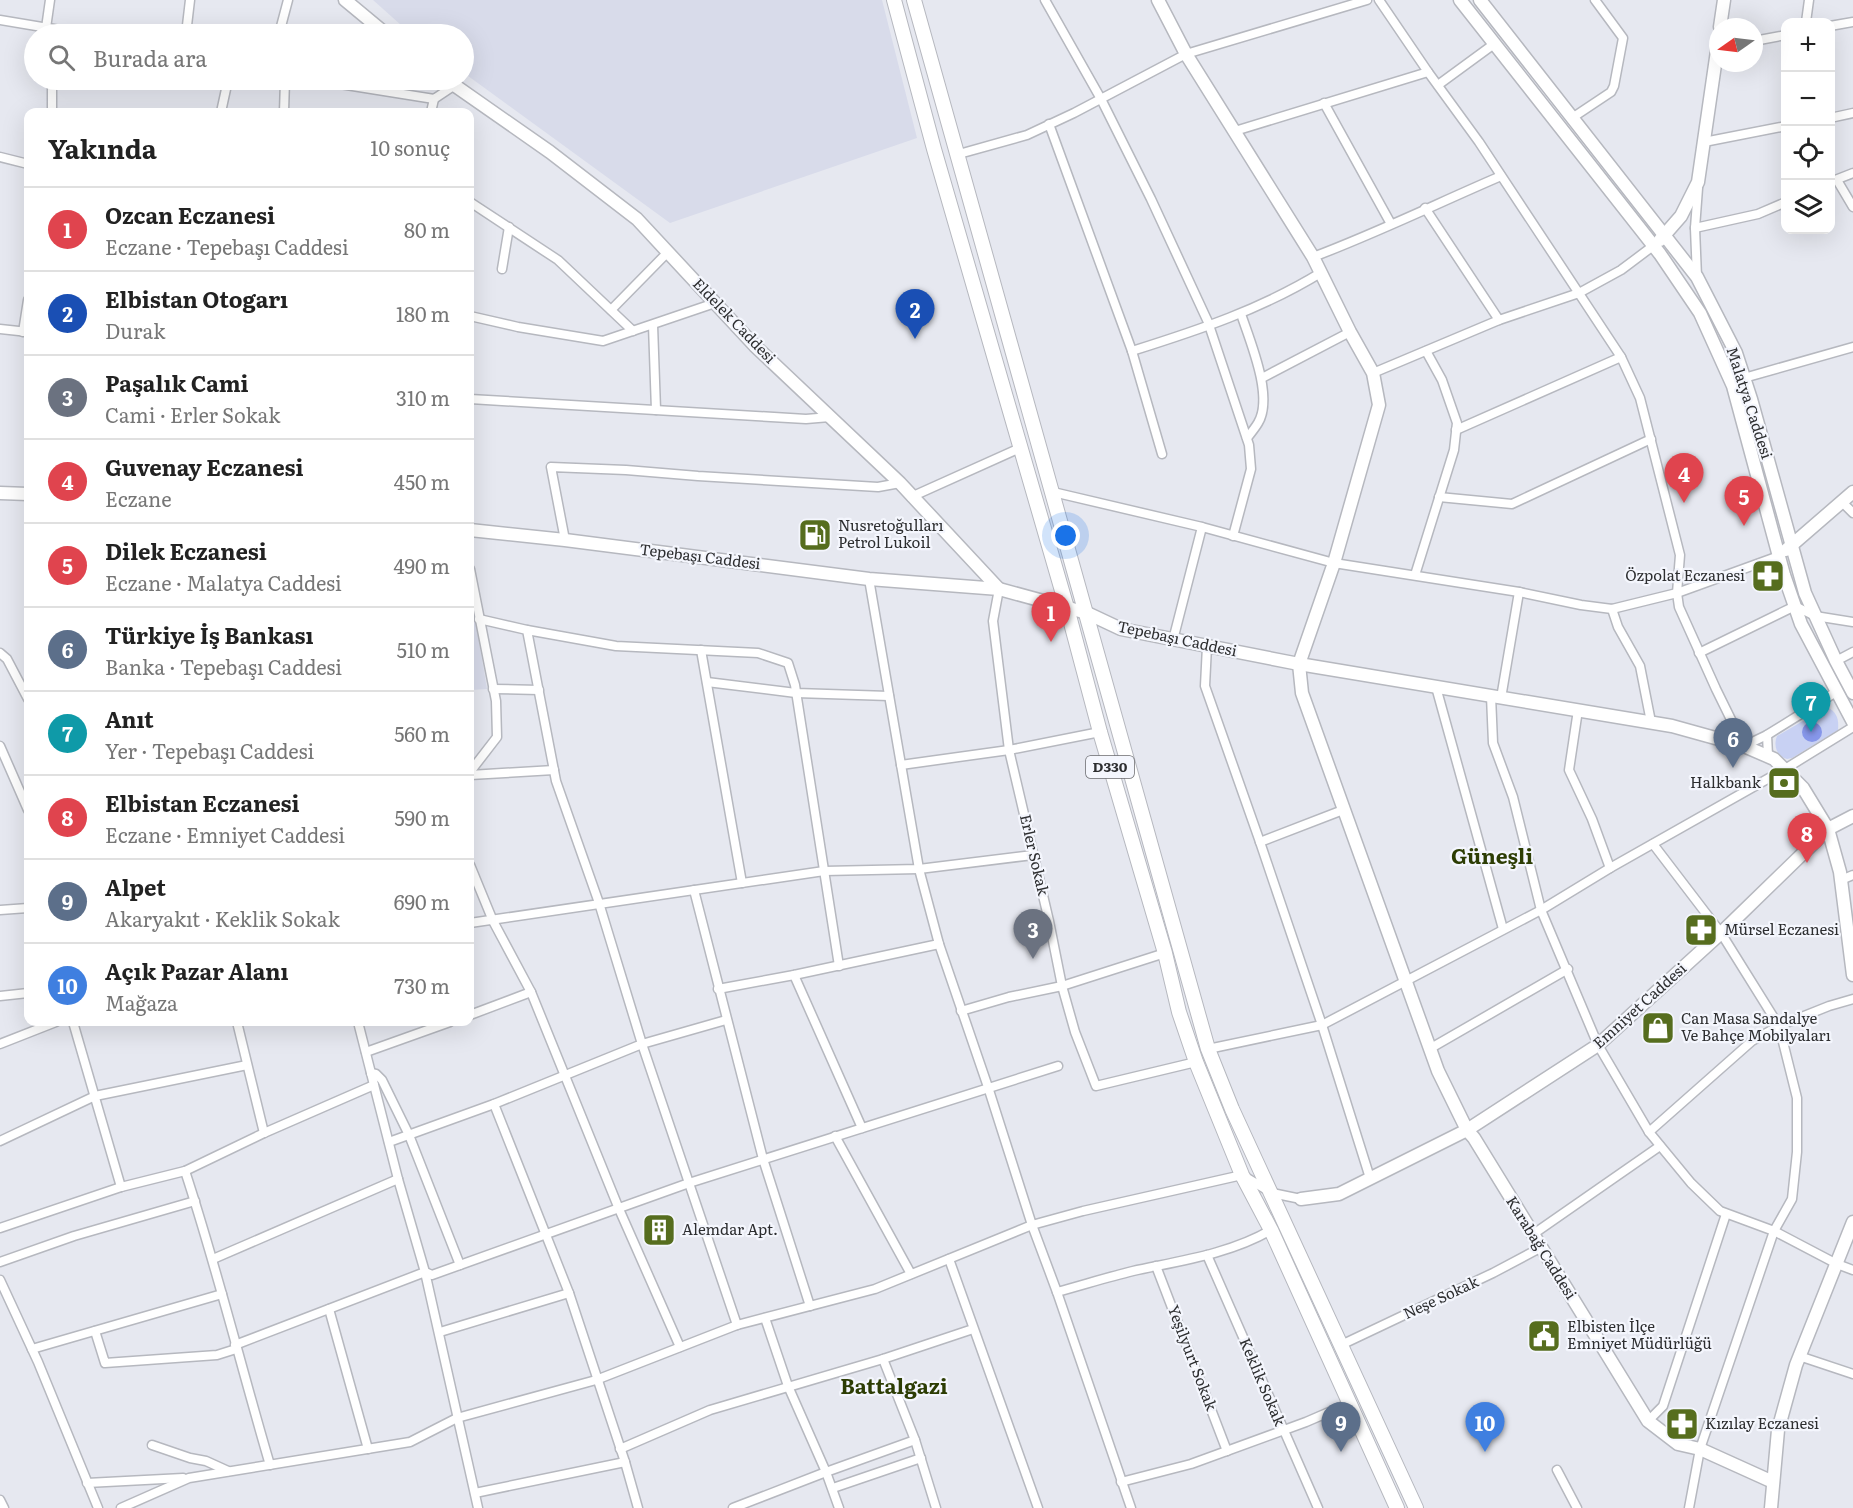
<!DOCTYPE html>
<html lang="tr">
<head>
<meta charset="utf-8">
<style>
	:root { --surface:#fff; --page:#f2f2f2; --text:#222; --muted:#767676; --line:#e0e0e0; --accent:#566d1e }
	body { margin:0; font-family:Literata,serif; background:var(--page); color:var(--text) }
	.controls { position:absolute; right:18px; top:18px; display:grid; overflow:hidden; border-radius:12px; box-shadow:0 6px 24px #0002 }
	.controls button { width:54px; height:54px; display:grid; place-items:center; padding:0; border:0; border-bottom:2px solid var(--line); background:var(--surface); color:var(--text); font:30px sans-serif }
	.compass { position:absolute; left:1709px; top:18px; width:54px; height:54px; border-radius:50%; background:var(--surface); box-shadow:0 6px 24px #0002; rotate:256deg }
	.you { position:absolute; left:1066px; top:536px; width:21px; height:21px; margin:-15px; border:4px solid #fff; border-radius:50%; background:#1a73e8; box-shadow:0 0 0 9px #1a73e833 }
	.badge { display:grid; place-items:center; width:39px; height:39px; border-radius:50%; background:var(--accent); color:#fff; font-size:20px; font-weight:700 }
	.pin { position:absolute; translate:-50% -50px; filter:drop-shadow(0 2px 3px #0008) }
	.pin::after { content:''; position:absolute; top:32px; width:21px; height:18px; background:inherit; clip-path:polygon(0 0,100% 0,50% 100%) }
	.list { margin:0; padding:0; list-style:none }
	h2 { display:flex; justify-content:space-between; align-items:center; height:78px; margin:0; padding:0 24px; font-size:26px }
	h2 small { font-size:20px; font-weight:400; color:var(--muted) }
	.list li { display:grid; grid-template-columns:39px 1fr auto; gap:18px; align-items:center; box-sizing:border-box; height:84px; padding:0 24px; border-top:2px solid var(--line) }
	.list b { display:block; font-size:22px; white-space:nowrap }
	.list p { margin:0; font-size:20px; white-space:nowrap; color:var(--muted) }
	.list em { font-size:20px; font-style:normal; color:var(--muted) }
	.icon { flex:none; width:33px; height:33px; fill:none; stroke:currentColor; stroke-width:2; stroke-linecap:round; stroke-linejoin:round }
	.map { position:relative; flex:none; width:1853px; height:1508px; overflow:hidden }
	.search { position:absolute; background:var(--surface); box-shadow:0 6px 24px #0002; left:24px; top:24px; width:450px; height:66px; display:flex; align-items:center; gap:15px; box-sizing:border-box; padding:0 21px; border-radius:33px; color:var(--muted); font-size:22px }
	.panel { position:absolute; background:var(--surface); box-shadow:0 6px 24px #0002; left:24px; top:108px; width:450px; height:918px; border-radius:12px }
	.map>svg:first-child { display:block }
	.built { fill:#d8dbea }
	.green { fill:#c8d1f3 }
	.water { fill:#8797ea }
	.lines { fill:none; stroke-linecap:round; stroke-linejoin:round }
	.street-casing { stroke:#b6b8bf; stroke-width:11 }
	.secondary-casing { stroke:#b6b8bf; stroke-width:15 }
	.primary-casing { stroke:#b6b8bf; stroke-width:16 }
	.street { stroke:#fff; stroke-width:8 }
	.secondary { stroke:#fff; stroke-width:12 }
	.primary { stroke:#fff; stroke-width:14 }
	.labels { text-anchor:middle; stroke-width:4.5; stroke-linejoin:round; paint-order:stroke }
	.shield { fill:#f4f6fd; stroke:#696a6e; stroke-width:1.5 }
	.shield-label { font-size:14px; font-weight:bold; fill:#2d2e30 }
	.street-label { font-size:15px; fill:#2d2e30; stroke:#f4f6fd }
	.poi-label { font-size:15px; fill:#2d2e30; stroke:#f4f6fd; text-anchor:start }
	.district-label { font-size:21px; font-weight:bold; fill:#2d3d04; stroke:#f4f6fd }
</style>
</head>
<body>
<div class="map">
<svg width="1853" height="1508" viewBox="0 0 1853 1508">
	<rect width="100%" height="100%" fill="#e6e8f0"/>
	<!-- built -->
	<g class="built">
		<polygon points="373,0 882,0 917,138 670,223 464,73 464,34 411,34"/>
		<polygon points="470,588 487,689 470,690"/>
	</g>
	<!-- green -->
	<path class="green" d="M1827 707C1837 712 1839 719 1838 730L1792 758 1787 759C1777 756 1773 746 1777 736Z"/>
	<!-- water -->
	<circle class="water" cx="1812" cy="732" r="10"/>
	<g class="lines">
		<!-- street casing -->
		<g class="street-casing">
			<g id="street">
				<polyline points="1045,0 1101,99 1151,199 1208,322 1249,445 1251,469 1233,536"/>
				<polyline points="1379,0 1428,72 1479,142 1621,357 1640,398 1680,555 1677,593 1679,607 1716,689 1744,746 1767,735"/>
				<polyline points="0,20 84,34"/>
				<polyline points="1806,22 1809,0"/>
				<polyline points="1830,26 1853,22"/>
				<polyline points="46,28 50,0"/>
				<polyline points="186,34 190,0"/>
				<polyline points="279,34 288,0"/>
				<polyline points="1754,41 1786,35"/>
				<polyline points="315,80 434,99 455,85"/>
				<polyline points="1438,85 1494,44"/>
				<polyline points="1324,103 1391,224"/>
				<polyline points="52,112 52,89 54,80"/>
				<polyline points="221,112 228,80"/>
				<polyline points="284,112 285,80"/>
				<polyline points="431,112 434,99"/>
				<polyline points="1572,118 1611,92 1614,86 1623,38 1595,0"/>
				<polyline points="1830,118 1853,113"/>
				<polyline points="1049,124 1132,351 1162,454"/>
				<polyline points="1235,131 1428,72"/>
				<polyline points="1704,142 1786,126"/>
				<polyline points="959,154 1027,135 1074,113 1186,54 1367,0"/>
				<polyline points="0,157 28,164"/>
				<polyline points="1837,180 1853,207"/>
				<polyline points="1830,182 1853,173"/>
				<polyline points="470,202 558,260 633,331"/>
				<polyline points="1425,208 1499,320"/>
				<polyline points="1695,228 1758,214 1786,202"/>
				<path d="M1313 257C1377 233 1438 203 1501 176"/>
				<polyline points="502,269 509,227"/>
				<polyline points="1697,277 1695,228 1698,188"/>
				<polyline points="611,310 668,252"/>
				<path d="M1241 314C1250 341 1274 397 1258 423 1255 428 1251 433 1247 438"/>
				<polyline points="470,316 518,327 603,341 715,303"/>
				<polyline points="653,325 656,410"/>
				<polyline points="0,329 28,332"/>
				<polyline points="23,332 28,300"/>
				<path d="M1132 351C1199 330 1262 309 1322 272"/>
				<polyline points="1373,373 1499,320 1579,293 1621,270 1653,246"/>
				<polyline points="1262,378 1350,332"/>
				<polyline points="1744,378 1853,347"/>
				<polyline points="470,399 806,419 830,417"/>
				<polyline points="1456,430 1621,357"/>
				<polyline points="1053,492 1202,527 1334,563 1519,592 1581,605 1612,609 1677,593 1779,556"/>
				<polyline points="911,497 1020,448"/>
				<polyline points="1439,497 1512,504 1651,439"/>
				<polyline points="1842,502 1853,513"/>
				<polyline points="565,540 551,467 626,470 698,476 878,487 900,483"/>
				<polyline points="470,569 496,701 497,737 470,772"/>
				<polyline points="1415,575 1454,450 1457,423 1442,380 1426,351"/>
				<polyline points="869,579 919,869 939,944 988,1087 1032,1225 1057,1292 1131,1508"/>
				<polyline points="999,589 993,621 1009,750 1049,921 1062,986 1075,1032 1096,1086 1196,1062"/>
				<polyline points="1612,609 1618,627 1640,666 1651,722"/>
				<polyline points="479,619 527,630 556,781 599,903 642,1044 737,1325"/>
				<polyline points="527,630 616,646 758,653 788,663 795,685 839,966"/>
				<polyline points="1173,640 1202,527"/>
				<polyline points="1207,646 1205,686 1260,842 1322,1025 1370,1178"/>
				<polyline points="701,650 742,883"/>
				<polyline points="0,653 7,659 28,699"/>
				<polyline points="1699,653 1795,606 1815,616 1853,622"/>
				<polyline points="1836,661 1853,652"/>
				<polyline points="707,682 796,693 889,696"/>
				<polyline points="1436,687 1503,929"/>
				<polyline points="493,689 539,690"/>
				<polyline points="1491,696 1493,743 1513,797 1541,910 1598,1045 1649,1132 1691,1183 1720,1211 1774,1231 1837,1264 1853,1270"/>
				<polyline points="1501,698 1519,592"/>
				<polyline points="1578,710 1569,770 1592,819 1610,868"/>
				<polyline points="0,746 28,810"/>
				<polyline points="1768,756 1767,735 1836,692"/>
				<polyline points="901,765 1009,750 1100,732"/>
				<polyline points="470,775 554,770"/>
				<polyline points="1260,842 1343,810"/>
				<polyline points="1653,844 1721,933 1779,1026 1797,1098 1797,1152 1792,1199 1774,1231 1700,1449 1689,1508"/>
				<polyline points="470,865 493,921 531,992 619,1209 680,1347"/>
				<polyline points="1841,880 1853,875"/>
				<polyline points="694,890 763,1159 810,1306"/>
				<polyline points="0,910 28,908"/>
				<polyline points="470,923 824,871 919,869 1033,855"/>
				<polyline points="794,975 862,1128"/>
				<polyline points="718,989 794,975 939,944"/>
				<polyline points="0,996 28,993"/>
				<polyline points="961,1011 1009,997 1062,986 1165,953"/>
				<polyline points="470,1015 531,992"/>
				<polyline points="73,1022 121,1187"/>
				<polyline points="237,1022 264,1133"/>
				<polyline points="358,1022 398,1179 425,1272 478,1508"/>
				<polyline points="0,1044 56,1022"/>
				<polyline points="1431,1048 1568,969"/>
				<polyline points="1208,1049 1322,1025 1541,910 1610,868 1785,769 1853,727"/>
				<polyline points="366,1052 450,1022"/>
				<polyline points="371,1073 376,1074 382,1080 409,1135 460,1265"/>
				<polyline points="494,1104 569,1293 625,1462 638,1508"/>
				<polyline points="1649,1132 1752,1041 1779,1026 1829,1006 1853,999"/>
				<polyline points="835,1136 911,1274"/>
				<polyline points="0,1141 95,1096 247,1065"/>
				<polyline points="389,1142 494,1104 642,1044 726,1020"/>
				<path d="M185 1171C217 1268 241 1367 270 1465"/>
				<polyline points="0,1228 121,1187 185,1171 264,1133 374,1085"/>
				<polyline points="1532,1235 1660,1146"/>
				<polyline points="1207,1255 1318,1508"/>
				<polyline points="213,1259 398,1179"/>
				<polyline points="949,1259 1038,1508"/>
				<polyline points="0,1262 74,1236 195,1201"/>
				<polyline points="1156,1266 1227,1451"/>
				<polyline points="0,1280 38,1362 98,1508"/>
				<path d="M1057 1292C1083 1285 1108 1277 1133 1271 1179 1261 1230 1254 1271 1230"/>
				<polyline points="329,1309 368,1449"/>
				<polyline points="765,1318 788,1386 826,1472 839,1508"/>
				<polyline points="95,1331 105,1363 217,1355 236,1349"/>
				<polyline points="440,1332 569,1293"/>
				<polyline points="235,1345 425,1272 432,1275 689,1183 1058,1066"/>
				<polyline points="1341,1345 1493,1273 1540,1248"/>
				<polyline points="32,1349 222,1294"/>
				<polyline points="1799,1356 1853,1374"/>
				<polyline points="883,1359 915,1440 936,1508"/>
				<polyline points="1648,1421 1663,1406 1726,1214"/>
				<polyline points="152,1445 190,1458 206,1461 228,1471"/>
				<polyline points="620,1449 710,1410 883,1359 973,1329"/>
				<polyline points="1557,1470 1577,1508"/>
				<polyline points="1121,1482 1191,1464 1306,1422 1350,1403"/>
				<polyline points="87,1483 183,1478"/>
				<polyline points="833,1488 921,1458"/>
				<polyline points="475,1493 625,1462"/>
				<polyline points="0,1500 4,1508"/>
				<polyline points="121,1508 189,1478 410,1442 457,1418 596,1380 737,1325 875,1289 1032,1225 1083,1211 1242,1175 1272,1193 1301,1199"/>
				<polyline points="733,1508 826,1472 915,1440"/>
			</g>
		</g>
		<!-- secondary casing -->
		<g class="secondary-casing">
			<g id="secondary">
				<polyline points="345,0 386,34"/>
				<polyline points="1158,0 1186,54 1313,257 1350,332 1373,373 1379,405 1334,563 1299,664 1302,693 1438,1071 1467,1130 1474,1138 1648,1421 1678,1444 1700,1449 1773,1482"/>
				<polyline points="1460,0 1660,254 1700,313 1733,386 1784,575 1801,624 1853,722"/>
				<polyline points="1480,0 1697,277 1736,353 1751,399 1805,593 1836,661 1853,693"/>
				<polyline points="1720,27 1724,0"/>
				<polyline points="447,80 550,152 637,219 755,346 900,483 999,589"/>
				<polyline points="1660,240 1681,216 1698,182 1718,44"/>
				<polyline points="0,493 28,494"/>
				<polyline points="470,530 565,540 869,579 999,589 1087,613 1121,629 1299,664 1672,726 1744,746 1774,759 1803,788 1828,829 1840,872 1853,975"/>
				<polyline points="1786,550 1853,492"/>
				<polyline points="1301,1199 1339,1194 1467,1130 1598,1045 1721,933 1828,829 1853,816"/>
				<polyline points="1771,1508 1778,1430 1796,1365 1853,1222"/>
			</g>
		</g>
		<!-- primary casing -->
		<g class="primary-casing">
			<g id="primary">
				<polyline points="894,0 934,149 1067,608 1100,732 1165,953 1179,1012 1196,1062 1242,1175 1271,1230 1397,1508"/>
				<polyline points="914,0 1208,1049 1232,1109 1416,1508"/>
			</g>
		</g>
		<!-- street -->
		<use href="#street" class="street"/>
		<!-- secondary -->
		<use href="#secondary" class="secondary"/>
		<!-- primary -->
		<use href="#primary" class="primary"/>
	</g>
	<!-- icons -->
	<defs>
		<g id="fuel-square" transform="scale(1.725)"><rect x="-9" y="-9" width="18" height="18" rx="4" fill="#566d1e" stroke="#f4f6fd"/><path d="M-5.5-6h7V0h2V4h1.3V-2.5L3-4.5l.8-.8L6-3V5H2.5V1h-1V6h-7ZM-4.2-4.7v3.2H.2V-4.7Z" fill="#fff"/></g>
		<g id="pharmacy-square" transform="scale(1.725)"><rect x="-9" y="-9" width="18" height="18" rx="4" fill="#566d1e" stroke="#f4f6fd"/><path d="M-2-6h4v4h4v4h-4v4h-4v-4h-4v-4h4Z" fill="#fff"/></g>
		<g id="bank-square" transform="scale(1.725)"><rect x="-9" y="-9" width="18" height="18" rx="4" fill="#566d1e" stroke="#f4f6fd"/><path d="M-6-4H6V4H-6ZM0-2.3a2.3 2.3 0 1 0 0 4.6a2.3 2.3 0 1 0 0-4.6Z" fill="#fff"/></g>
		<g id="shop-square" transform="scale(1.725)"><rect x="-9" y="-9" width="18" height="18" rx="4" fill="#566d1e" stroke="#f4f6fd"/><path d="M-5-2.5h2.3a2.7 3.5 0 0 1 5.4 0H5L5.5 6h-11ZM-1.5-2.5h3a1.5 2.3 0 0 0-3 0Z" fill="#fff"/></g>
		<g id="building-square" transform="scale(1.725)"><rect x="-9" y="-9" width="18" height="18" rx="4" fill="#566d1e" stroke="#f4f6fd"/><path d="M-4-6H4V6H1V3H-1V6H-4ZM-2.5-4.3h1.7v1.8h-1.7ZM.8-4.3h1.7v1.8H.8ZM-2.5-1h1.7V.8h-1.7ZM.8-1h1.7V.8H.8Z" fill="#fff"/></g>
		<g id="civic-square" transform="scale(1.725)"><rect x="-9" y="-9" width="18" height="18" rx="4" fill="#566d1e" stroke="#f4f6fd"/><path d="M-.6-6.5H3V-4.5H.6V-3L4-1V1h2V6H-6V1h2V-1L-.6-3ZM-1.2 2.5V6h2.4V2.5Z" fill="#fff"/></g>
	</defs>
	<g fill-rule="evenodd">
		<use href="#fuel-square" x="815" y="535"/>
		<use href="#pharmacy-square" x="1768" y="576"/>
		<use href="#bank-square" x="1784" y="783"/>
		<use href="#pharmacy-square" x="1701" y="930"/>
		<use href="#shop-square" x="1658" y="1028"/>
		<use href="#building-square" x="659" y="1230"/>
		<use href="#civic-square" x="1544" y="1336"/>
		<use href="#pharmacy-square" x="1682" y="1424"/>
	</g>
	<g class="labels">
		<!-- shield labels -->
		<rect class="shield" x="1086" y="756" width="48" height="22" rx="4.5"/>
		<g class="shield-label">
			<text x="1110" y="772">D330</text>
		</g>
		<!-- street labels -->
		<g class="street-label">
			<text transform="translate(734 321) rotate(46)" y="5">Eldelek Caddesi</text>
			<text transform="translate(1749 403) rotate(72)" y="5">Malatya Caddesi</text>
			<text transform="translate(700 557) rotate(7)" y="5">Tepebaşı Caddesi</text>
			<text transform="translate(1177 639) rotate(12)" y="5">Tepebaşı Caddesi</text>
			<text transform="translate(1034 855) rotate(77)" y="5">Erler Sokak</text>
			<text transform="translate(1640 1006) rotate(-42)" y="5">Emniyet Caddesi</text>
			<text transform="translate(1541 1248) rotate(58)" y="5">Karabağ Caddesi</text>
			<text transform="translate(1441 1298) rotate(-25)" y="5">Neşe Sokak</text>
			<text transform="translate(1192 1358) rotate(69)" y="5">Yeşilyurt Sokak</text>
			<text transform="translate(1262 1382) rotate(67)" y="5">Keklik Sokak</text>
		</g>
		<!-- poi labels -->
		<g class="poi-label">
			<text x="838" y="531">Nusretoğulları<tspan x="838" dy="17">Petrol Lukoil</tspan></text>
			<text x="1745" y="581" text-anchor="end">Özpolat Eczanesi</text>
			<text x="1761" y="788" text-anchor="end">Halkbank</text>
			<text x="1724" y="935">Mürsel Eczanesi</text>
			<text x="1681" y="1024">Can Masa Sandalye<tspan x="1681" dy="17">Ve Bahçe Mobilyaları</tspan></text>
			<text x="682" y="1235">Alemdar Apt.</text>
			<text x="1567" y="1332">Elbisten İlçe<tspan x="1567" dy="17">Emniyet Müdürlüğü</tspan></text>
			<text x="1705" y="1429">Kızılay Eczanesi</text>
		</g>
		<!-- district labels -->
		<g class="district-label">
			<text x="1492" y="864">Güneşli</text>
			<text x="894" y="1394">Battalgazi</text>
		</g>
	</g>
</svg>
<div class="controls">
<button>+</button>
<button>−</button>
<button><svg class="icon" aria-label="locate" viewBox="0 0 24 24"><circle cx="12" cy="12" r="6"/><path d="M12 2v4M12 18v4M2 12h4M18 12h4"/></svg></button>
<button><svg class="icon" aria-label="layers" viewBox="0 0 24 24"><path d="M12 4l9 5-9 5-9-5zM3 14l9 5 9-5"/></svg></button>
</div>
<svg class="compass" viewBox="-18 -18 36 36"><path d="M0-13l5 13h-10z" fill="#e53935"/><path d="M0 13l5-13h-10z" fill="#767676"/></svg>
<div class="you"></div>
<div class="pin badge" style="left:1051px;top:642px;background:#e0444e">1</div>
<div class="pin badge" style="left:915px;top:339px;background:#1a4fb4">2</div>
<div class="pin badge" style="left:1033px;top:959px;background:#6b7280">3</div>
<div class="pin badge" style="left:1684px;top:503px;background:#e0444e">4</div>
<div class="pin badge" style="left:1744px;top:526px;background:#e0444e">5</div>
<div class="pin badge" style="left:1733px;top:768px;background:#5c6f8a">6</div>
<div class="pin badge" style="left:1811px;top:732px;background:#0f9aa8">7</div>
<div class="pin badge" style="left:1807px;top:863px;background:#e0444e">8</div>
<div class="pin badge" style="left:1341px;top:1452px;background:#5c6f8a">9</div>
<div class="pin badge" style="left:1485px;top:1452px;background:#3f7fe0">10</div>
<div class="search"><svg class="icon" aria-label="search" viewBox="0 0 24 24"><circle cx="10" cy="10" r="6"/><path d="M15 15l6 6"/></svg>Burada ara</div>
<section class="panel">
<h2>Yakında<small>10 sonuç</small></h2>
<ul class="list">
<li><span class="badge" style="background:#e0444e">1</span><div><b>Ozcan Eczanesi</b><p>Eczane · Tepebaşı Caddesi</p></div><em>80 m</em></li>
<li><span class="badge" style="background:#1a4fb4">2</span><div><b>Elbistan Otogarı</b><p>Durak</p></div><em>180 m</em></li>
<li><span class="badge" style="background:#6b7280">3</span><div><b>Paşalık Cami</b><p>Cami · Erler Sokak</p></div><em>310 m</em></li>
<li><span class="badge" style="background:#e0444e">4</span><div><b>Guvenay Eczanesi</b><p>Eczane</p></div><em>450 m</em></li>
<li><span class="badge" style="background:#e0444e">5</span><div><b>Dilek Eczanesi</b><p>Eczane · Malatya Caddesi</p></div><em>490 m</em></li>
<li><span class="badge" style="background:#5c6f8a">6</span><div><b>Türkiye İş Bankası</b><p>Banka · Tepebaşı Caddesi</p></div><em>510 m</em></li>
<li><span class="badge" style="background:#0f9aa8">7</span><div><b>Anıt</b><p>Yer · Tepebaşı Caddesi</p></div><em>560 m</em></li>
<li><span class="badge" style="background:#e0444e">8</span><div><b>Elbistan Eczanesi</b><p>Eczane · Emniyet Caddesi</p></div><em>590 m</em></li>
<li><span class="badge" style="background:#5c6f8a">9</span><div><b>Alpet</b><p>Akaryakıt · Keklik Sokak</p></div><em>690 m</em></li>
<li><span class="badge" style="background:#3f7fe0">10</span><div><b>Açık Pazar Alanı</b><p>Mağaza</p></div><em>730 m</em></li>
</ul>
</section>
</div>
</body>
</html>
